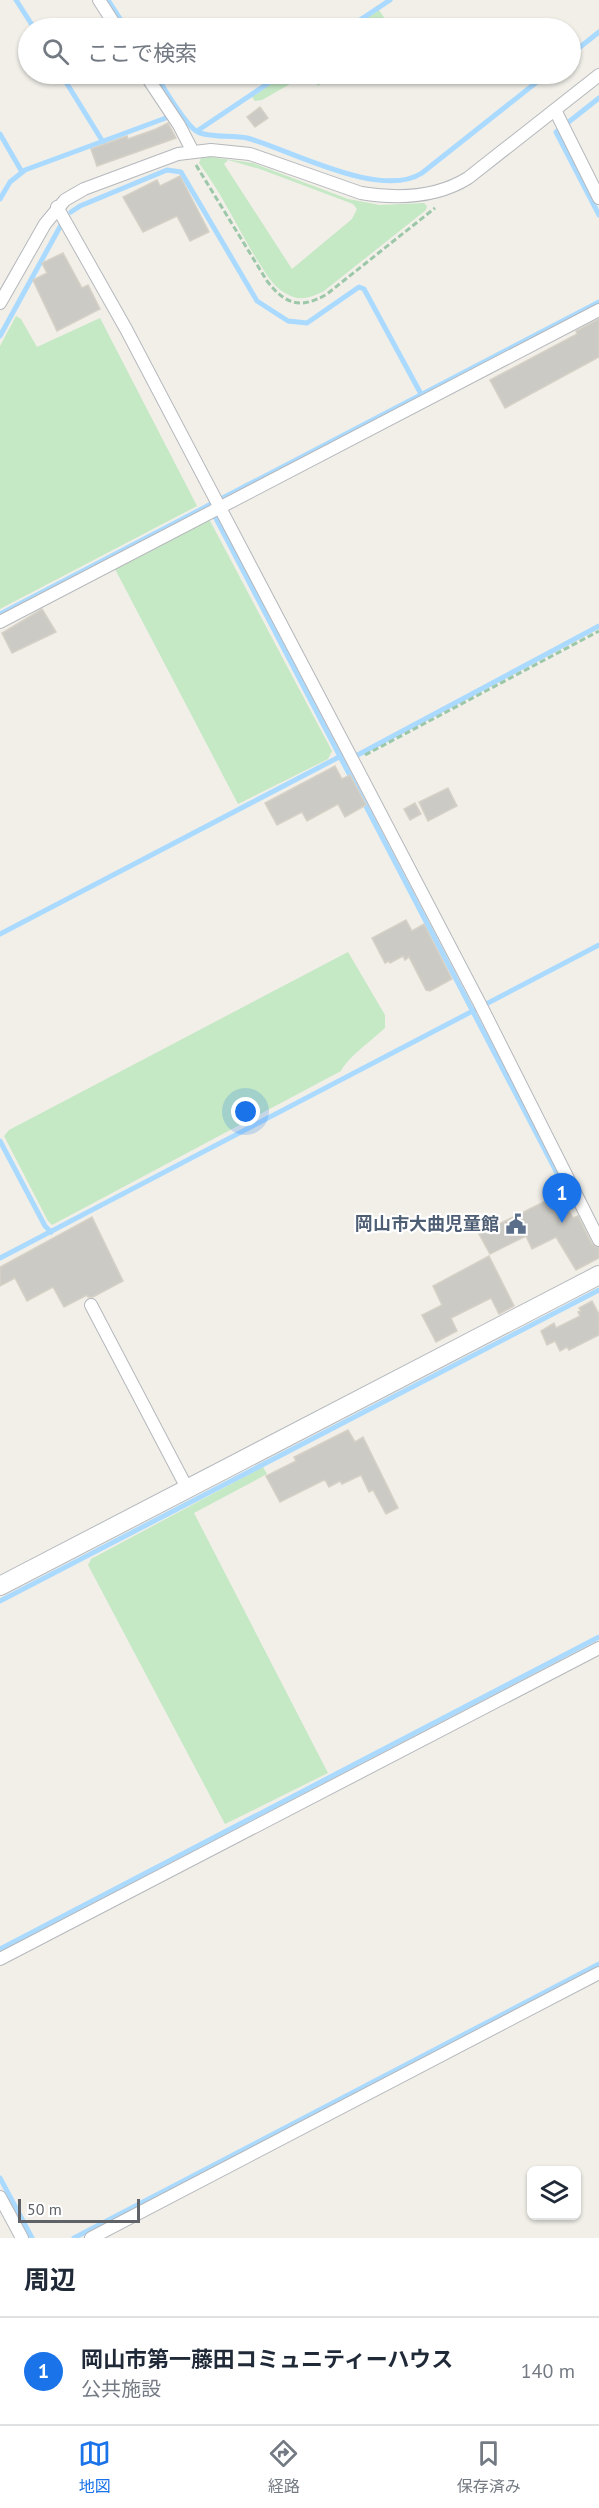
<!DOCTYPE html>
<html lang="ja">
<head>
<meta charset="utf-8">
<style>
	:root { --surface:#fff; --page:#f2f2f3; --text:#1f2937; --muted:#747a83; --line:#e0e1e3; --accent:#1a73e8 }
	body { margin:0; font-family:"PT Sans","Noto Sans JP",sans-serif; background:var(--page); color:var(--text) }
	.controls { position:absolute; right:18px; bottom:18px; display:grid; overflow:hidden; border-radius:9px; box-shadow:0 2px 4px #0004 }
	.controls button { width:54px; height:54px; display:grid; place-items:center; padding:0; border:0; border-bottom:2px solid var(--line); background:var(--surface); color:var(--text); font:30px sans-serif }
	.scale { position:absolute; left:18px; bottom:15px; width:122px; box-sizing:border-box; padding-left:6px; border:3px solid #5f6368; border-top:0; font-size:16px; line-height:21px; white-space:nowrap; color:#5f6368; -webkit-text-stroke:4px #fff; paint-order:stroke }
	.you { position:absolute; left:246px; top:1112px; width:21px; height:21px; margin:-15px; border:4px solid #fff; border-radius:50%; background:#1a73e8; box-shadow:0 0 0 9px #1a73e833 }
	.badge { display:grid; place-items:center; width:39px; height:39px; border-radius:50%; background:var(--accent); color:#fff; font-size:20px; font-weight:700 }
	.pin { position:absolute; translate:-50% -50px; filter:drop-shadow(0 2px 3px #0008) }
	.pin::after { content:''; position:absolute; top:32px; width:21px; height:18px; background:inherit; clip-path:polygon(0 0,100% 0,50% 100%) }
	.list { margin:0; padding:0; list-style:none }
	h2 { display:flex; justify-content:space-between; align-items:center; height:78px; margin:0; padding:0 24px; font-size:26px }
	h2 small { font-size:20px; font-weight:400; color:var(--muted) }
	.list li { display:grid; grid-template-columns:39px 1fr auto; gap:18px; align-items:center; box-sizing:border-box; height:108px; padding:0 24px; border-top:2px solid var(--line) }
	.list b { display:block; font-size:22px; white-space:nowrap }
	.list p { margin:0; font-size:20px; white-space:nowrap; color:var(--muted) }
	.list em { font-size:20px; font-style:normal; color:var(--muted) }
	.icon { flex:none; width:33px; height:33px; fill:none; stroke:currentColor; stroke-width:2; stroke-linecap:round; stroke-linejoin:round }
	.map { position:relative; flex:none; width:599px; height:2238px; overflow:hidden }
	.search { position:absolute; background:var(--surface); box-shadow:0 2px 4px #0004; left:18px; right:18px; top:18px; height:66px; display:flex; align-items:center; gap:15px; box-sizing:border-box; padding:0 21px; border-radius:33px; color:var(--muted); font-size:22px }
	.sheet { height:186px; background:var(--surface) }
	nav { display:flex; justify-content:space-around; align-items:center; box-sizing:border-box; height:84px; border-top:2px solid var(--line); background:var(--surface); font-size:16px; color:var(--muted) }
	nav a { display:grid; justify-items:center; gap:3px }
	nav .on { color:var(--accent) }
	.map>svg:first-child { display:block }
	.green { fill:#c5e8c5; fill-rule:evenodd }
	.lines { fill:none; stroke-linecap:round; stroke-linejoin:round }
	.stream { stroke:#aadaff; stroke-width:5 }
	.building { fill:#cccac5; stroke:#d6d1c6; stroke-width:1.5 }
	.street-casing { stroke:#b5b8bc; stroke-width:14 }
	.secondary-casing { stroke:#b6babf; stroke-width:20 }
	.path { stroke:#9cc7a9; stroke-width:3; stroke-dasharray:6 3; stroke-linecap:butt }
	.street { stroke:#fff; stroke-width:12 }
	.secondary { stroke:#fff; stroke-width:18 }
	.labels { text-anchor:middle; stroke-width:4.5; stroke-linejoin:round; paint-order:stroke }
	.service-label { font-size:18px; font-weight:bold; fill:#4e5e75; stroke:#fff; text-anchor:end }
</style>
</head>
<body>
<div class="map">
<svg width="599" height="2238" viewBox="0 0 599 2238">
	<rect width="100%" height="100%" fill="#f1efe8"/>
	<!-- green -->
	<g class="green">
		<polygon points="379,10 391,28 352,28"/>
		<polygon points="286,74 336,74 318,86 313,79 306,75 262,100 255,101 252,97"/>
		<path d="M210 157 253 163 348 199 380 205 424 203 427 206 426 210 324 291C310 298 299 302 285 293 272 286 264 270 256 258 237 227 221 192 199 163L201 158ZM228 160 260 169 353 204 357 209 352 219 292 269 224 164Z"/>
		<polygon points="16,316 21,319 37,347 100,318 197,506 0,609 0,346"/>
		<polygon points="209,519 332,751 328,759 238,804 115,569 120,564"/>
		<path d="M348 952 385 1015V1028C372 1040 347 1058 341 1071L52 1225 48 1221 4 1136 9 1130Z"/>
		<polygon points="263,1467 267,1474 194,1513 328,1773 225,1824 88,1565 91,1559"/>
	</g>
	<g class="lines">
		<!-- stream -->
		<g class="stream">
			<polyline points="16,0 34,28"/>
			<polyline points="108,0 126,28"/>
			<polyline points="348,28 390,0"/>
			<polyline points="570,55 599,32"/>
			<polyline points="61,74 103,142"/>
			<path d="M155 74C163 86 186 127 198 132 209 138 233 135 247 138 291 150 380 200 422 173L547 74"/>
			<polyline points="599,98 556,132 599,215"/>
			<polyline points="197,131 282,74"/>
			<polyline points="0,134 22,172"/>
			<polyline points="0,199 10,182 25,170 174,115"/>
			<polyline points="71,212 80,206 167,170 181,172 257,301 288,321 307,323 359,287 364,289 421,394"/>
			<polyline points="0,336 61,225"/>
			<polyline points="209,505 557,1173"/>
			<polyline points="0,614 599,302"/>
			<polyline points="352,758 599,626"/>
			<polyline points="0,934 341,756"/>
			<polyline points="0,1141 45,1226 51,1232"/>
			<polyline points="0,1258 599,945"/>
			<polyline points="0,1601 599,1290"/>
			<polyline points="0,1949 599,1637"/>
			<polyline points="0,2178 32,2238"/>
			<polyline points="74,2238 599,1964"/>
		</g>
	</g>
	<!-- building -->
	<g class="building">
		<polygon points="260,107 268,118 255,127 247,117"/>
		<polygon points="168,123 176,138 97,166 91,149 127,136 128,139 156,129"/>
		<polygon points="180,176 209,232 190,241 177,216 143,232 123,197 157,180 160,186"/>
		<polygon points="63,253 82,288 88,285 100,309 57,331 33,280 47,273 42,263"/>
		<polygon points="599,319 599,357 505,408 490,380 577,334 576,331"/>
		<polygon points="42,609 56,632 12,653 2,633"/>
		<polygon points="335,766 342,779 350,775 366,805 345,817 338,804 307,821 302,812 277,825 265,803"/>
		<polygon points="448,788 457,806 428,821 419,802"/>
		<polygon points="415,803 421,814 410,820 404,809"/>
		<polygon points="406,920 412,931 424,924 452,979 430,991 426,990 409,957 405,960 403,956 390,963 389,961 385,963 372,938"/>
		<polygon points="560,1194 573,1218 578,1216 592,1244 599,1248 599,1258 576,1270 556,1237 532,1249 526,1236 490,1254 479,1234"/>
		<polygon points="92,1217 123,1281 93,1297 88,1297 87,1295 64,1307 53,1287 27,1301 15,1278 0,1286 0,1267"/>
		<polygon points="489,1256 514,1306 499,1314 491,1298 451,1318 457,1331 436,1342 422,1315 442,1305 433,1286"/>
		<polygon points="592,1301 599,1314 599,1335 569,1350 567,1347 560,1351 555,1341 547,1345 541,1331 554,1323 556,1328 580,1316 578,1312 581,1311 579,1308"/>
		<polygon points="348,1430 355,1442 363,1437 398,1508 386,1514 373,1490 369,1492 361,1475 342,1484 340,1481 329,1487 325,1480 322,1481 280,1502 266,1476 296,1461 294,1457"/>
	</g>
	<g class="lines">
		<!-- street casing -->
		<g class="street-casing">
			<g id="street">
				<polyline points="99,0 117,28"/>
				<polyline points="145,74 179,125 193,152"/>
				<polyline points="555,110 599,198"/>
				<polyline points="57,207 126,329 352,759 480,1004 599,1240"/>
				<path d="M0 303 45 224 65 200 84 189 178 154 211 150 250 154 361 193C398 199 436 198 468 178L599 75"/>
				<polyline points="0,622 599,310"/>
				<polyline points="91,1305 187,1488"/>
				<polyline points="0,1959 599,1648"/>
				<polyline points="0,2197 22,2238"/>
				<polyline points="91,2238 599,1973"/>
			</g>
		</g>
		<!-- secondary casing -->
		<g class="secondary-casing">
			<polyline id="secondary" points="0,1586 599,1275"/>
		</g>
		<!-- path -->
		<g class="path">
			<path d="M196 165 267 281C285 304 300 310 327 294L435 208"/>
			<polyline points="365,755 599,631"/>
		</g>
		<!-- street -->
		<use href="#street" class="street"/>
		<!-- secondary -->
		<use href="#secondary" class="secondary"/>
	</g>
	<!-- icons -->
	<defs>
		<g id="civic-bare" transform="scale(1.62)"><path d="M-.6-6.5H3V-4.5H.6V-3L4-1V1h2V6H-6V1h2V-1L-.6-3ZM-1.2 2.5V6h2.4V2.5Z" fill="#5c6f8a" stroke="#fff" stroke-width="2.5" paint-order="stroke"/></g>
	</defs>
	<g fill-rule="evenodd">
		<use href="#civic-bare" x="516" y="1224"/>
	</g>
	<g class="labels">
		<!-- service labels -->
		<g class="service-label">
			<text x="499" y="1230">岡山市大曲児童館</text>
		</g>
	</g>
</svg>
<div class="controls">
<button><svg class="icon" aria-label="layers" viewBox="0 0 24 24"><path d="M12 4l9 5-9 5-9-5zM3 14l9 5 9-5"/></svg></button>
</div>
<div class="scale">50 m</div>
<div class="you"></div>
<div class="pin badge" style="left:562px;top:1223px">1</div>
<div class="search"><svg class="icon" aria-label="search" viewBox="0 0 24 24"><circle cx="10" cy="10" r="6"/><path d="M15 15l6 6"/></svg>ここで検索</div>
</div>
<section class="sheet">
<h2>周辺<small></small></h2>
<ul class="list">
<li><span class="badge">1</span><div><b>岡山市第一藤田コミュニティーハウス</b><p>公共施設</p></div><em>140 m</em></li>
</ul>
</section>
<nav>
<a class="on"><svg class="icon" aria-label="map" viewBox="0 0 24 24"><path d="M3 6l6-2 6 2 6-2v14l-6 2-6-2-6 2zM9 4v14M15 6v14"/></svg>地図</a>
<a><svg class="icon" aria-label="directions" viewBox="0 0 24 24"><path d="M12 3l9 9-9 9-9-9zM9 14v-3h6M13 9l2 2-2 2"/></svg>経路</a>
<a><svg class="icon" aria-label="saved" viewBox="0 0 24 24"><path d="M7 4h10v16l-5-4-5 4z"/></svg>保存済み</a>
</nav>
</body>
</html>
